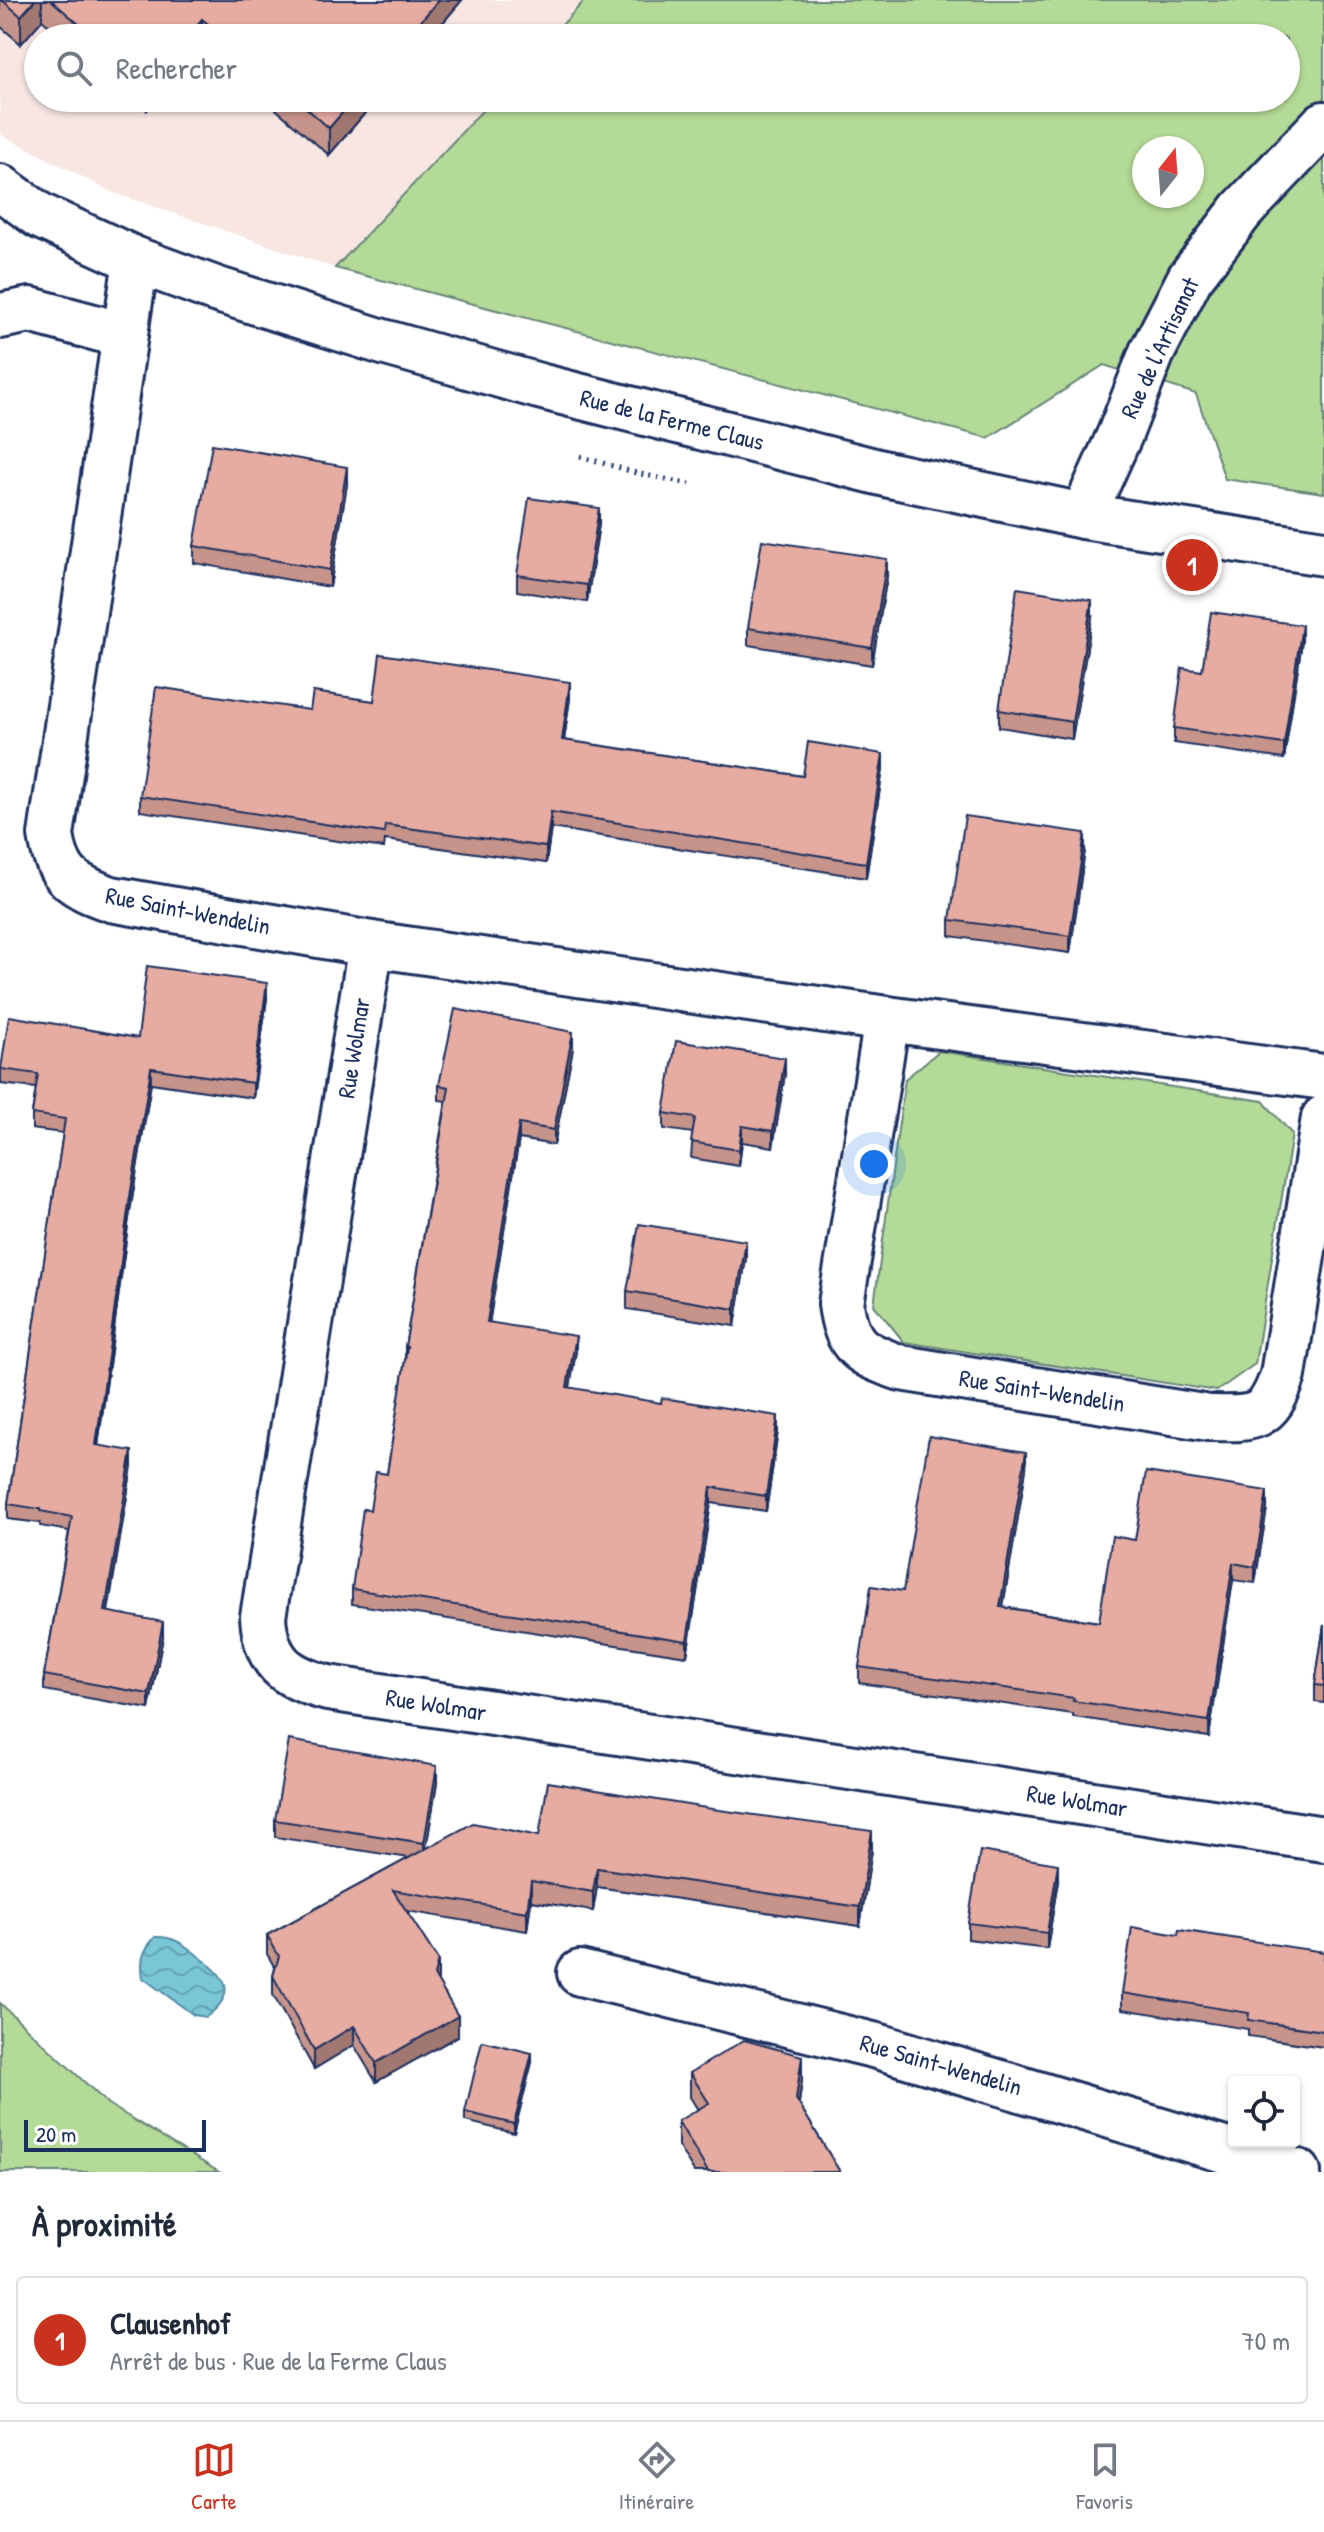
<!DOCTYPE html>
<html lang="fr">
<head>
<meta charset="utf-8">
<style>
	:root { --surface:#fff; --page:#f2f2f3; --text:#1f2937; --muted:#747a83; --line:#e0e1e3; --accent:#c8321e }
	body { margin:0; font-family:"Patrick Hand",sans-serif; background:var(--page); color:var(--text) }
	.controls { position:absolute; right:24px; bottom:24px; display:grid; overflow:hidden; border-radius:8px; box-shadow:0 2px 6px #0004 }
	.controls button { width:72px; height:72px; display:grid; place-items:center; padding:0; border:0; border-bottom:2px solid var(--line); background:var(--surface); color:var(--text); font:40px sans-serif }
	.compass { position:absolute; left:1132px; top:136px; width:72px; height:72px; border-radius:50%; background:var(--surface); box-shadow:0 2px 6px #0004; rotate:17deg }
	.scale { position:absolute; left:24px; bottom:20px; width:182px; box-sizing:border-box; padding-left:8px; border:4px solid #1b2f5e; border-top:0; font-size:22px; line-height:28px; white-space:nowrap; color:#1b2f5e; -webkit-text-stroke:6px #fff; paint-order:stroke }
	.you { position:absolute; left:874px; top:1164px; width:28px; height:28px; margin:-20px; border:6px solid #fff; border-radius:50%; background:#1a73e8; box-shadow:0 0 0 12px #1a73e833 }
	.badge { display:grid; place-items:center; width:52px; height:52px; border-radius:50%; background:var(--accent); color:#fff; font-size:26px; font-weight:700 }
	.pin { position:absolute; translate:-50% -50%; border:4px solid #fff; box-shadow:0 2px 8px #0006 }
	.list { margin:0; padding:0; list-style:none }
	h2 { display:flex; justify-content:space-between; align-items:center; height:104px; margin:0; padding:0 32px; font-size:34px }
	h2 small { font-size:26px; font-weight:400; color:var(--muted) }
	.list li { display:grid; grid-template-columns:52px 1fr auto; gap:24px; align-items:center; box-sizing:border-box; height:128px; margin:0 16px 16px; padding:0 16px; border:2px solid var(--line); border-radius:8px }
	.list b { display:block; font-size:30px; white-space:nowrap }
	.list p { margin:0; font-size:26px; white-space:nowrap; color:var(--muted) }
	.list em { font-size:26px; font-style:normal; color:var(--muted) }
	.icon { flex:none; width:44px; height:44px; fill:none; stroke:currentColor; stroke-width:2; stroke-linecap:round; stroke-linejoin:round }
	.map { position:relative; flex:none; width:1324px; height:2172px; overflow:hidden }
	.search { position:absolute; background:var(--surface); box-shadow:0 2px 6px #0004; left:24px; right:24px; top:24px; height:88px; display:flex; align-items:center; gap:20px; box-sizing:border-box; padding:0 28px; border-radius:44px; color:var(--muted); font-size:30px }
	.sheet { height:248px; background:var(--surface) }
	nav { display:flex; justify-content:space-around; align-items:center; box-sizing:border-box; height:112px; border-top:2px solid var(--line); background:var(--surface); font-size:22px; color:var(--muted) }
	nav a { display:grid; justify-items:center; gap:4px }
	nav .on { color:var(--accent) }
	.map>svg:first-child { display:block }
	.built { fill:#f8e6e3 }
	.green { fill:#b3da96; stroke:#67847a; stroke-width:2; fill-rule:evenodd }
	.water { fill:url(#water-waves); stroke:#538aa6; stroke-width:2 }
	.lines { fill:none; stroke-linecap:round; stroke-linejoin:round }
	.minor-casing { stroke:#1b2f5e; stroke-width:50 }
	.path { stroke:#1b2f5e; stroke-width:5; stroke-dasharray:2 6; stroke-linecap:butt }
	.minor { stroke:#fff; stroke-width:44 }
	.wall { fill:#c6948b; stroke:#1b2f5e; stroke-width:2 }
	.shaded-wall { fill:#a17871; stroke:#1b2f5e; stroke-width:2 }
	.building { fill:#e6aca2; stroke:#1b2f5e; stroke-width:2 }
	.labels { text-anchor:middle; stroke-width:6; stroke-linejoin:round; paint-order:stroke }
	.street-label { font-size:24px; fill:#1b2f5e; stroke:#fff }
</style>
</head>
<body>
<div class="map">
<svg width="1324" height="2172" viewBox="0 0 1324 2172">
	<defs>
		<pattern id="water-waves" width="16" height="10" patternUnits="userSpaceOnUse" patternTransform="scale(2)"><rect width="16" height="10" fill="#79c7d6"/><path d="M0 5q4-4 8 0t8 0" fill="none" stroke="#62a2b1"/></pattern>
	</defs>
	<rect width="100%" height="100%" fill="#fff"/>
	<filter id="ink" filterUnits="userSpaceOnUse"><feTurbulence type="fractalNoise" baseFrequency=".0125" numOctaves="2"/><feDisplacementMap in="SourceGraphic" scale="16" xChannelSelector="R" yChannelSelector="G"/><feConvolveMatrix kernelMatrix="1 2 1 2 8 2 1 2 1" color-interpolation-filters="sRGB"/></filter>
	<g filter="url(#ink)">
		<!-- built -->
		<polygon class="built" points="0,0 585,0 550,38 38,38 38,98 494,98 335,268 111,192 0,134"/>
		<!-- green -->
		<g class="green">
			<path d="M585 0H1324V493L1225 479 1196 394 1104 365 988 438 335 268 494 98H1286V38H550ZM1144 148H1192V196H1144Z"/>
			<polygon points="939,1051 1263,1101 1292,1134 1255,1364 1217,1391 904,1342 874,1305 905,1079"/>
			<polygon points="0,2003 108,2104 219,2172 0,2172"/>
		</g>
		<!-- water -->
		<path class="water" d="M155 1937C175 1936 186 1946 201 1958 228 1978 237 1994 206 2017L194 2015 143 1978C140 1959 143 1951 155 1937Z"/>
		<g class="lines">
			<!-- minor casing -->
			<g class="minor-casing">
				<g id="minor">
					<polyline points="0,187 40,216 136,260 215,289 383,342 539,386 890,475 1083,516 1324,553"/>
					<path d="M136 260 51 835C57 877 74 886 111 899L371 944 887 1019 1324 1077"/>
					<polyline points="0,316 30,310 123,335"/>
					<polyline points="1083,516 1120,434 1152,352 1190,278 1242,210 1324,124"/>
					<path d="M371 944 263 1617C266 1662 285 1677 328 1688L1324 1839"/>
					<path d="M887 1019 841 1304C847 1348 861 1354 901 1368L1209 1418C1253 1419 1268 1421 1283 1375L1324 1118"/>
					<polyline points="580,1973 877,2046 1298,2172"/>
				</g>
			</g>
			<!-- path -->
			<polyline class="path" points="580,456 636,473 690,484"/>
			<!-- minor -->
			<use href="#minor" class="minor"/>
		</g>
		<!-- wall -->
		<g class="wall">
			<polygon points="0,0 462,0 430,38 64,38 42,20 21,44 0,26"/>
			<polygon points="133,98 158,98 147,110"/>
			<polygon points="263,98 378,98 329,155"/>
			<polygon points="347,484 330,587 194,563 194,546"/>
			<polygon points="599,524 587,602 517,591 517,575"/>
			<polygon points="887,576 872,665 748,645 748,628"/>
			<polygon points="1092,617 1072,739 999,727 999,710"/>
			<polygon points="1302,641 1284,759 1174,743 1174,728 1202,671"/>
			<polygon points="570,698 564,740 803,776 883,769 866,878 551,828 546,863 385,840 384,848 140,811 140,796 310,710 374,701"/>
			<polygon points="1085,850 1070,953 950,936 950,920"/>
			<polygon points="267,998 253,1098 151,1083 129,1218 98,1446 132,1466 108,1612 163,1637 149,1709 44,1690 44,1675 69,1531 40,1526 40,1523 8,1519 8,1504 63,1133 32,1129 32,1114 36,1088 1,1084 1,1069 138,1038"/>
			<polygon points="573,1048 554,1145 519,1139 489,1322 576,1351 570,1388 778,1431 766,1511 711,1503 687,1656 352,1604 352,1589 370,1510 387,1474 405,1360 405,1347 446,1101 439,1100 439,1085"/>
			<polygon points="785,1074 773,1147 742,1142 739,1166 691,1158 693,1133 664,1129 664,1113"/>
			<polygon points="746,1258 735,1326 627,1309 627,1291"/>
			<polygon points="1026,1469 1003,1607 1099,1622 1135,1540 1267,1508 1255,1583 1233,1580 1209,1737 1073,1717 1073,1714 859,1683 859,1667 903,1591"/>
			<polygon points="1324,1625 1324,1703 1315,1702 1315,1685"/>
			<polygon points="437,1783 426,1848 539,1836 872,1850 860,1926 597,1887 593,1911 531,1901 527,1931 407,1911 438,1979 437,1981 458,2036 376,2082 354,2045 314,2069 273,1995 273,1976 275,1968 267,1954 267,1935 409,1858 275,1837 275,1820"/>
			<polygon points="1058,1880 1047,1949 968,1939 968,1923"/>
			<polygon points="1178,1935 1324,1952 1324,2047 1248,2036 1248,2029 1122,2009 1122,1993"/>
			<polygon points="532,2062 514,2133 465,2121 465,2112"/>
			<polygon points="690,2073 802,2080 799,2104 840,2172 694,2172 678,2146 678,2121 698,2110 690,2097"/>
		</g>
		<!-- shaded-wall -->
		<g class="shaded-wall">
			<polygon points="35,0 42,0 42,20 21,44 21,16"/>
			<polygon points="439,0 462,0 430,38 406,38"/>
			<polygon points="202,19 202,38 186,38"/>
			<polygon points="147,98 158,98 147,110"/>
			<polygon points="355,98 378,98 329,155 329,128"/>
			<polygon points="347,467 347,484 330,587 330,570"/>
			<polygon points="599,508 599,524 587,602 587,585"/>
			<polygon points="887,559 887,576 872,665 872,648"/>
			<polygon points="1092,600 1092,617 1072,739 1072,722"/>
			<polygon points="1302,625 1302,641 1284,759 1284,744"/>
			<polygon points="570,682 570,698 562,755 562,740"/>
			<polygon points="883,754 883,769 866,878 866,863"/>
			<polygon points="551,812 551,828 546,863 546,847"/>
			<polygon points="1085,833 1085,850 1070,953 1070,936"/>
			<polygon points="267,983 267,998 253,1098 253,1083"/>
			<polygon points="573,1032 573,1048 554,1145 554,1130"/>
			<polygon points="785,1058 785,1074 773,1147 773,1131"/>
			<polygon points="151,1068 151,1083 129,1218 96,1460 96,1445 129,1203"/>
			<polygon points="519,1124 519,1139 487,1337 487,1322"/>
			<polygon points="742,1126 742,1142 739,1166 739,1150"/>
			<polygon points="746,1241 746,1258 735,1326 735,1309"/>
			<polygon points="576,1336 576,1351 567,1402 567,1387"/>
			<polygon points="778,1416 778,1431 766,1511 766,1496"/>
			<polygon points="132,1451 132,1466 105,1626 105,1611"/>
			<polygon points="1026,1452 1026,1469 1000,1623 1000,1607"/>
			<polygon points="711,1487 711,1503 687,1656 687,1641"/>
			<polygon points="1267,1491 1267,1508 1255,1583 1255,1567"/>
			<polygon points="1233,1563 1233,1580 1209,1737 1209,1721"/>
			<polygon points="163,1622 163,1637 149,1709 149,1694"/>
			<polygon points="437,1766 437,1783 424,1861 424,1843"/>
			<polygon points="872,1831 872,1850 860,1926 860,1907"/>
			<polygon points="1058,1864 1058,1880 1047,1949 1047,1933"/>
			<polygon points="597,1868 597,1887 593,1911 593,1892"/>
			<polygon points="531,1881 531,1901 527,1931 527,1912"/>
			<polygon points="438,1960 438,1979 434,1995 434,1975"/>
			<polygon points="458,2016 458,2036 376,2082 376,2063"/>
			<polygon points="354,2026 354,2045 314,2069 314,2050"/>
			<polygon points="532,2053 532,2062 514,2133 514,2124"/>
			<polygon points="802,2056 802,2080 796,2123 796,2099"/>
		</g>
		<!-- building -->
		<g class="building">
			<polygon points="2,0 35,0 21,16"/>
			<polygon points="51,0 439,0 406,38 225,38 202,19 186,38 95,38"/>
			<polygon points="295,98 355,98 329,128"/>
			<polygon points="212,444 347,467 330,570 194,546"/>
			<polygon points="529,498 599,508 587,585 517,575"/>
			<polygon points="762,540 887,559 872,648 748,628"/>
			<polygon points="1017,588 1092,600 1072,722 999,710"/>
			<polygon points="1211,612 1302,625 1284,744 1174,728 1182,668 1202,671"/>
			<polygon points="380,654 570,682 562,740 803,776 808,742 883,754 866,863 551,812 546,847 385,825 384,833 140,796 156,687 310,710 313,692 374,701"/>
			<polygon points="965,816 1085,833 1070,936 950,920"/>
			<polygon points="147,966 267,983 253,1083 151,1068 129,1203 96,1445 132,1451 105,1611 163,1622 149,1694 44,1675 72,1517 40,1511 40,1509 8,1504 65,1119 32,1114 38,1074 1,1069 9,1016 138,1038"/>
			<polygon points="455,1009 573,1032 554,1130 519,1124 487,1322 576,1336 567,1387 661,1403 662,1398 778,1416 766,1496 711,1487 687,1641 352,1589 363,1509 370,1510 376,1472 387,1474 407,1347 405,1347 449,1087 439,1085"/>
			<polygon points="676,1041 785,1058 773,1131 742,1126 739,1150 691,1142 695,1118 664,1113"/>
			<polygon points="639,1224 746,1241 735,1309 627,1291"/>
			<polygon points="929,1436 1026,1452 1000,1607 1099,1622 1112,1536 1135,1540 1146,1472 1267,1491 1255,1567 1233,1563 1209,1721 1073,1701 1074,1698 859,1667 871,1586 903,1591"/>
			<polygon points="1324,1625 1324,1686 1315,1685"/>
			<polygon points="289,1740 437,1766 424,1843 275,1820"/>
			<polygon points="548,1782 712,1809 872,1831 860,1907 597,1868 593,1892 531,1881 527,1912 393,1890 438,1960 434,1975 458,2016 376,2063 354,2026 314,2050 273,1976 279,1956 267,1935 473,1823 539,1836"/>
			<polygon points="980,1851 1058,1864 1047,1933 968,1923"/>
			<polygon points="1132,1927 1178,1935 1179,1930 1324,1952 1324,2031 1248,2020 1249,2013 1122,1993"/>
			<polygon points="744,2040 802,2056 796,2099 840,2172 708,2172 678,2121 709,2103 690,2073"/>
			<polygon points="482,2041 532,2053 514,2124 465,2112"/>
		</g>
	</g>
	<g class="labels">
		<!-- street labels -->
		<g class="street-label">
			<text transform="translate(1160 348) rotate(-65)" y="8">Rue de l'Artisanat</text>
			<text transform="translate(672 420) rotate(14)" y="8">Rue de la Ferme Claus</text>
			<text transform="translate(188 911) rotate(11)" y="8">Rue Saint-Wendelin</text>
			<text transform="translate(354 1048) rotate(-81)" y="8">Rue Wolmar</text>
			<text transform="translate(1042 1391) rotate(9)" y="8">Rue Saint-Wendelin</text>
			<text transform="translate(436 1705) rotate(9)" y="8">Rue Wolmar</text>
			<text transform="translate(1077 1801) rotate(9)" y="8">Rue Wolmar</text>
			<text transform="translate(941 2065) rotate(16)" y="8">Rue Saint-Wendelin</text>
		</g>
	</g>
</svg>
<div class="controls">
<button><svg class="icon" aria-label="locate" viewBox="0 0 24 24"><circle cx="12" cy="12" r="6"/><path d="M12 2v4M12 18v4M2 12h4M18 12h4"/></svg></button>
</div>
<svg class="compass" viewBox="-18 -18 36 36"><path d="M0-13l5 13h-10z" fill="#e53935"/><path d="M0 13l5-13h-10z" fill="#747a83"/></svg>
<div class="scale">20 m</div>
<div class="you"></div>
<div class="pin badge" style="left:1192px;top:565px">1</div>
<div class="search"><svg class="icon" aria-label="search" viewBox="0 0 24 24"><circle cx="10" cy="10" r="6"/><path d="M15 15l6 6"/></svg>Rechercher</div>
</div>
<section class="sheet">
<h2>À proximité<small></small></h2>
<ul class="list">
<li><span class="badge">1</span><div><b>Clausenhof</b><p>Arrêt de bus · Rue de la Ferme Claus</p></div><em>70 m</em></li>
</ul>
</section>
<nav>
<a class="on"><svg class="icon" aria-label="map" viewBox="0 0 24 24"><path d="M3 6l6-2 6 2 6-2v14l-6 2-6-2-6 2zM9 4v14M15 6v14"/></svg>Carte</a>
<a><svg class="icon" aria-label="directions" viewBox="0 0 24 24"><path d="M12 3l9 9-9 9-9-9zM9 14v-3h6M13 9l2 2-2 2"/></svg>Itinéraire</a>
<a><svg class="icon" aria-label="saved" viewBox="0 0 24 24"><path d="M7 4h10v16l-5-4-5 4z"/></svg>Favoris</a>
</nav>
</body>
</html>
